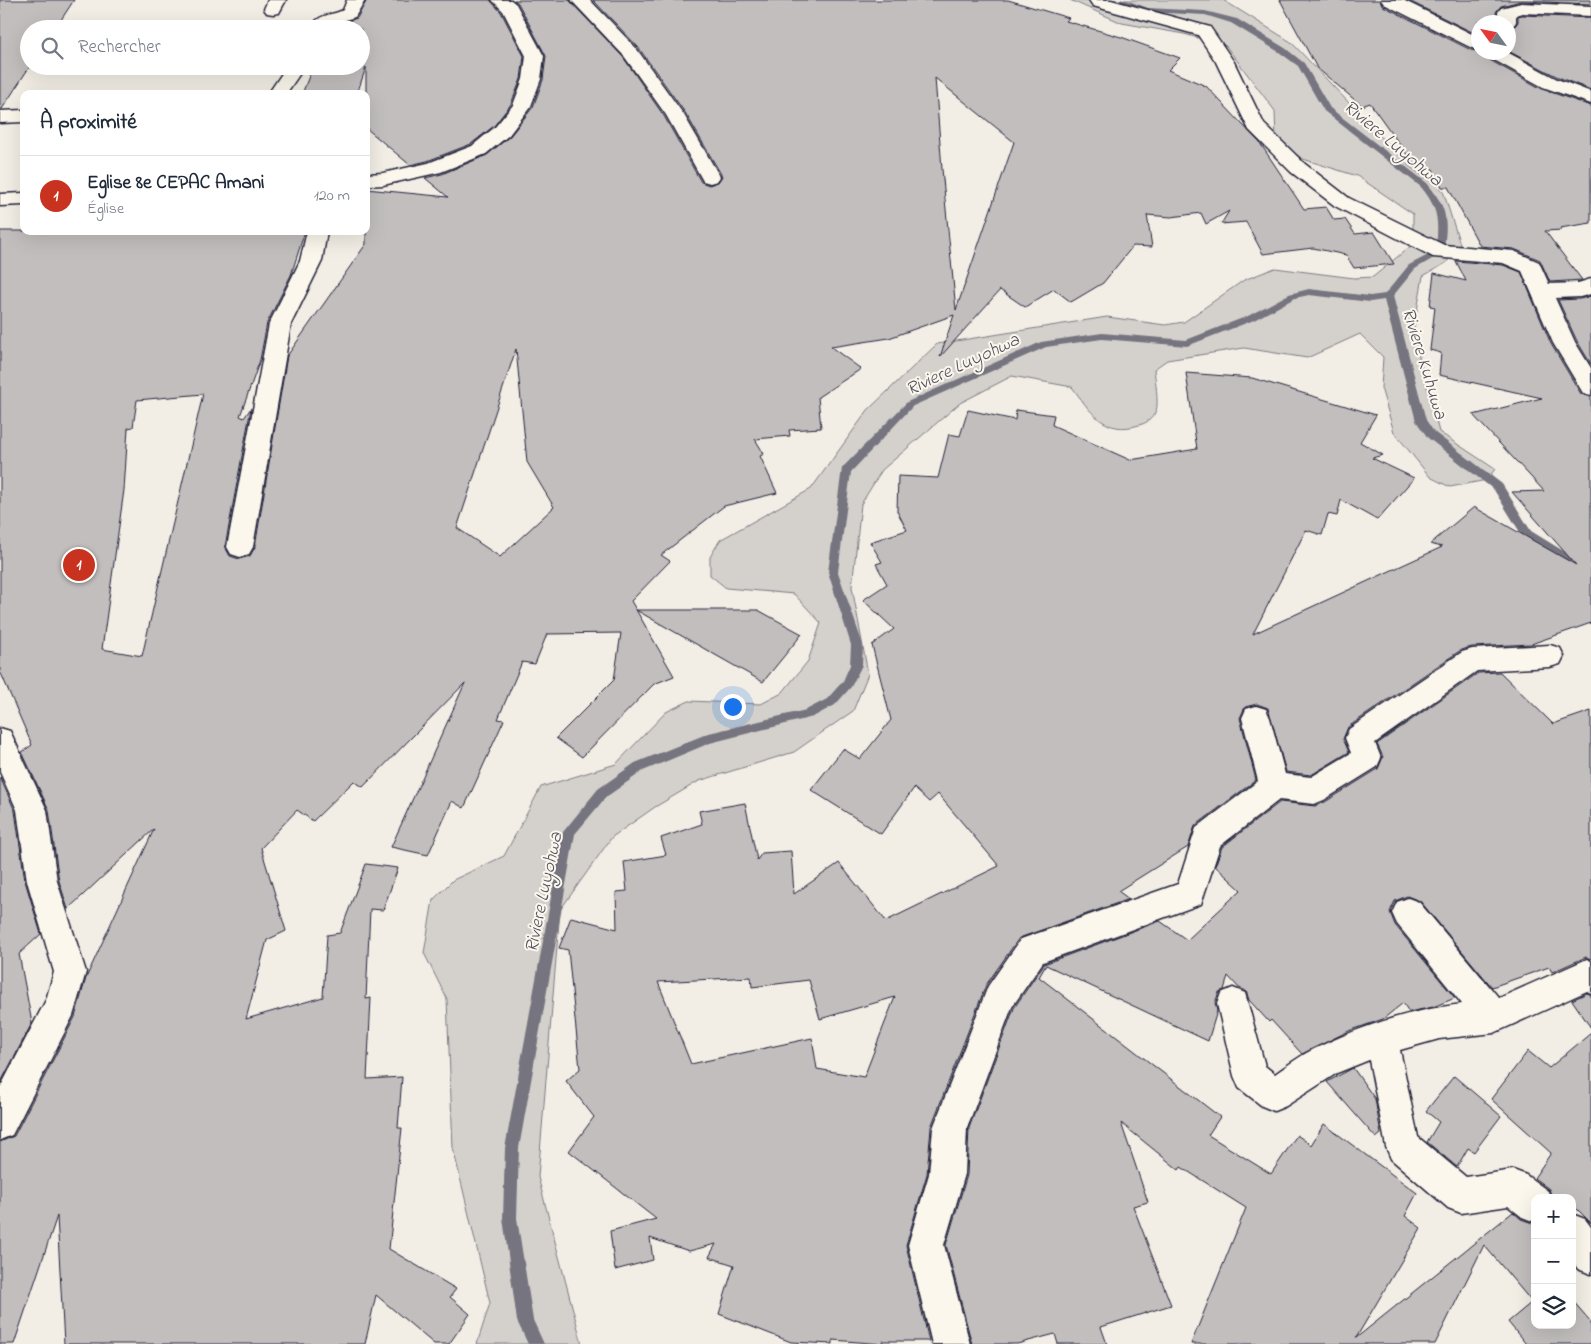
<!DOCTYPE html>
<html lang="fr">
<head>
<meta charset="utf-8">
<style>
	:root { --surface:#fff; --page:#f6f6f7; --text:#1f2937; --muted:#747a83; --line:#e0e1e3; --accent:#c8321e }
	body { margin:0; font-family:"Indie Flower",sans-serif; background:var(--page); color:var(--text) }
	.controls { position:absolute; right:15px; bottom:15px; display:grid; overflow:hidden; border-radius:10px; box-shadow:0 5px 20px #0002 }
	.controls button { width:45px; height:45px; display:grid; place-items:center; padding:0; border:0; border-bottom:1px solid var(--line); background:var(--surface); color:var(--text); font:25px sans-serif }
	.compass { position:absolute; left:1471px; top:15px; width:45px; height:45px; border-radius:50%; background:var(--surface); box-shadow:0 5px 20px #0002; rotate:303deg }
	.you { position:absolute; left:732px; top:706px; width:18px; height:18px; margin:-12px; border:4px solid #fff; border-radius:50%; background:#1a73e8; box-shadow:0 0 0 8px #1a73e833 }
	.badge { display:grid; place-items:center; width:32px; height:32px; border-radius:50%; background:var(--accent); color:#fff; font-size:16px; font-weight:700 }
	.pin { position:absolute; translate:-50% -50%; border:2px solid #fff; box-shadow:0 1px 5px #0006 }
	.list { margin:0; padding:0; list-style:none }
	h2 { display:flex; justify-content:space-between; align-items:center; height:65px; margin:0; padding:0 20px; font-size:21px }
	h2 small { font-size:16px; font-weight:400; color:var(--muted) }
	.list li { display:grid; grid-template-columns:32px 1fr auto; gap:15px; align-items:center; box-sizing:border-box; height:80px; padding:0 20px; border-top:1px solid var(--line) }
	.list b { display:block; font-size:19px; white-space:nowrap }
	.list p { margin:0; font-size:16px; white-space:nowrap; color:var(--muted) }
	.list em { font-size:16px; font-style:normal; color:var(--muted) }
	.icon { flex:none; width:28px; height:28px; fill:none; stroke:currentColor; stroke-width:2; stroke-linecap:round; stroke-linejoin:round }
	.map { position:relative; flex:none; width:1591px; height:1344px; overflow:hidden }
	.search { position:absolute; background:var(--surface); box-shadow:0 5px 20px #0002; left:20px; top:20px; width:350px; height:55px; display:flex; align-items:center; gap:12px; box-sizing:border-box; padding:0 18px; border-radius:28px; color:var(--muted); font-size:19px }
	.panel { position:absolute; background:var(--surface); box-shadow:0 5px 20px #0002; left:20px; top:90px; width:350px; height:145px; border-radius:10px }
	.map>svg:first-child { display:block }
	.green { fill:#d4d1cc; stroke:#7b7a84 }
	.lines { fill:none; stroke-linecap:round; stroke-linejoin:round }
	.stream { fill:#76747f; fill-rule:evenodd }
	.building { fill:#c2bebe; stroke:#22223b; fill-rule:evenodd }
	.minor-casing { stroke:#22223b; stroke-width:3 }
	.minor { fill:#fbf7ec; fill-rule:evenodd }
	.labels { text-anchor:middle; stroke-width:4; stroke-linejoin:round; paint-order:stroke }
	.water-label { font-size:19px; font-style:italic; fill:#535263; stroke:#fbf7ec }
</style>
</head>
<body>
<div class="map">
<svg width="1591" height="1344" viewBox="0 0 1591 1344">
	<rect width="100%" height="100%" fill="#f2eee5"/>
	<filter id="ink" filterUnits="userSpaceOnUse"><feTurbulence type="fractalNoise" baseFrequency=".02" numOctaves="2"/><feDisplacementMap in="SourceGraphic" scale="10" xChannelSelector="R" yChannelSelector="G"/><feConvolveMatrix kernelMatrix="1 2 1 2 8 2 1 2 1" color-interpolation-filters="sRGB"/></filter>
	<g filter="url(#ink)">
		<!-- green -->
		<path class="green" d="M1070 0H1223L1291 42 1409 166 1443 191 1460 244 1446 263 1423 276 1413 334 1439 432 1495 469 1487 480 1450 487 1430 477 1394 432 1381 388 1383 357 1360 334 1307 358 1244 348 1167 360 1154 369C1155 378 1159 403 1156 411 1152 419 1147 423 1139 425 1104 436 1090 411 1072 387L1012 376 960 403 882 470 861 504 852 587 868 674 853 711 794 752 699 781 655 807 612 837 560 910 538 1177 582 1344H477L490 1303 453 1148 447 999 424 953 433 900 453 880 504 856 541 787 616 764 666 712 689 701 761 704 782 693 808 661 821 623 794 594 726 588 710 575V557L720 540 811 489 868 410 937 344 1107 317 1165 325 1184 322 1244 280 1275 268 1354 278 1373 277 1413 244V214L1357 176 1303 159 1276 141 1275 111 1226 46 1184 34 1122 23Z"/>
		<g class="lines">
			<!-- stream -->
			<path class="stream" d="M1115 0H1126L1148 8 1205 11 1237 19 1285 48 1304 63 1330 108 1427 183C1449 210 1447 219 1444 252L1415 269 1393 296 1426 420 1434 432 1502 484 1531 531 1591 568V577L1523 537 1494 490 1428 438 1416 421 1384 300 1370 302 1309 295 1295 298 1254 320 1187 346 1102 339 1046 347 913 406 851 472 838 572 863 645 862 665 851 687 835 705 813 717 710 743 643 771 606 797 575 834 519 1148 517 1218 533 1320 544 1344H528L517 1321 503 1218 505 1148 563 832 598 789 635 763 709 733 806 710 827 699 843 681 850 665 851 645 828 572 842 468 907 402 1041 342 1102 333 1186 340 1248 316 1289 294 1309 289 1370 296 1385 294 1409 265 1436 251C1438 222 1440 210 1421 187L1324 111 1298 66 1279 52 1231 23 1205 15 1147 12Z"/>
		</g>
		<!-- building -->
		<g class="building">
			<polygon points="0,0 74,0 55,29 29,29 29,66 30,66 2,109 0,109"/>
			<polygon points="367,0 490,0 501,12 524,56 521,79 511,104 494,126 471,144 427,161 410,165 366,128 366,67 357,94 302,94 313,66 361,66 361,29 330,29 336,25 357,18"/>
			<path d="M514 0H569L623 57 664 116 701 182 709 185 718 182 722 176 686 114 638 47 593 0H1008L1069 18 1066 21 1121 37 1180 58 1168 70 1206 86 1260 143 1304 209 1326 207 1334 220 1345 219 1355 234 1374 232 1394 264 1354 268 1346 255 1313 248 1263 254 1246 222 1221 224 1229 211 1206 224 1201 213 1171 217 1147 215 1152 247 1133 246 1103 283 1071 302 1054 289 1025 307 1000 290 940 357 954 315 889 338 831 347 861 369 818 397 821 428 789 430 790 436 755 439 764 454 760 456 777 493 724 506 661 555 670 561 631 601 674 676 654 684 582 757 556 738 614 680 621 633 547 634 535 664 522 662 498 719 504 720 464 808 452 801 428 855 391 847 465 683 363 787 354 781 313 821 297 810 261 848 286 931 267 940 246 1019 323 997 327 935 340 933 366 864 398 868 383 910 370 909 366 999 371 998 367 1079 402 1077 398 1128H402L389 1249 456 1289 450 1297 470 1314 449 1344H434L376 1295 365 1344H64L57 1216 14 1344H0V1142L14 1136 75 1017 86 978 154 829 68 909 59 881 49 810 22 752 32 745 0 671V231H305L291 275 267 323 260 360 240 416 244 418 251 408 225 547 230 556 239 559 250 556 255 547 287 356 366 244V189L448 197 425 178 442 174 487 155 510 136 533 107 543 80 546 56 518 3ZM935 78 1014 142 956 310 942 169ZM516 349 527 462 554 507 500 557 457 528ZM203 394 142 656 102 649 124 490 128 428 133 427 137 400Z"/>
			<polygon points="1280,0 1379,0 1383,6 1471,50 1482,52 1486,58 1542,89 1591,106 1591,223 1560,228 1562,230 1545,231 1582,280 1550,282 1540,260 1514,249 1480,246 1448,187 1442,187 1433,169 1418,170 1370,103 1362,106 1317,68"/>
			<polygon points="1407,0 1591,0 1591,4 1521,1 1501,6 1496,12 1497,22 1478,22 1478,35"/>
			<polygon points="1522,15 1591,18 1591,90 1558,77 1508,51 1508,29 1514,27 1518,22 1518,16"/>
			<path d="M1456 261 1503 265 1521 272 1551 344 1581 394 1591 397V623L1531 644 1472 647 1461 650 1348 727 1343 739 1349 752 1311 775 1286 772 1268 708 1257 704 1245 707 1240 718 1256 780 1195 826 1188 847 1118 891 1129 899 1019 938 986 985 931 1127 927 1174 906 1245 929 1341H883V1344L833 1340V1344L791 1342 719 1314 734 1265 709 1257 716 1244 689 1251 650 1238 653 1260 615 1270 610 1231 656 1219 569 1151 594 1117 566 1081 580 1069 568 950 559 948 571 917 617 929 616 892 627 891 624 862 666 855 661 838 702 824 699 811 745 803 757 860 762 853 791 851 794 894 839 863 886 921 999 866 938 794 929 802 914 788 881 834 811 790 843 749 860 759 891 720 872 645 894 629 863 600 887 584 876 564 882 562 870 542 907 530 897 511 898 476 938 478 949 434 960 436 968 410 1015 420 1016 410 1054 415 1052 425 1130 460 1197 449 1186 373 1252 378 1376 415 1360 442 1383 455 1372 458 1414 478 1377 520 1341 500 1337 516 1328 514 1322 535 1306 530 1253 634 1442 547 1430 544 1474 507 1576 565 1512 492 1544 491 1473 415 1542 398 1439 375 1441 353 1430 350 1435 307 1430 306 1434 273 1466 281ZM751 977 752 987 809 980 820 1019 895 997 864 1077 817 1069 812 1038 691 1064 658 982Z"/>
			<polygon points="1591,296 1591,364 1577,341 1558,300 1580,299"/>
			<polygon points="636,610 758,610 802,634 763,682"/>
			<polygon points="1500,672 1553,724 1591,711 1591,959 1586,957 1552,972 1549,967 1492,987 1420,901 1407,896 1395,901 1390,912 1395,925 1455,998 1433,1007 1409,1012 1403,1003 1383,1019 1349,1031 1302,1054 1271,1020 1269,1022 1249,1000 1246,991 1239,988 1228,976 1224,990 1219,992 1215,1003 1217,1011 1208,1041 1046,965 1039,977 1220,1117 1208,1135 1271,1174 1297,1135 1311,1145 1324,1124 1417,1193 1405,1216 1421,1228 1356,1338 1513,1212 1521,1219 1535,1224 1535,1325 1572,1325 1572,1300 1591,1322 1591,1344 1526,1344 1508,1322 1532,1302 1484,1245 1435,1344 1191,1344 1246,1208 1181,1167 1179,1170 1121,1123 1148,1202 1133,1206 1171,1305 1101,1327 1107,1344 1058,1344 1055,1334 1017,1344 972,1344 946,1245 967,1175 969,1128 1014,1008 1044,964 1160,921 1187,940 1241,890 1215,866 1222,847 1280,802 1315,806 1325,802 1378,769 1383,757 1377,744 1478,673"/>
			<polygon points="0,777 15,811 25,881 41,934 19,954 32,1023 0,1084"/>
			<polygon points="1587,993 1591,995 1591,1028 1572,1000"/>
			<polygon points="1591,1033 1591,1223 1572,1204 1572,1198 1552,1198 1549,1189 1534,1178 1551,1153 1491,1099 1528,1051 1549,1068"/>
			<polygon points="1353,1068 1375,1099 1381,1134 1376,1138 1327,1082"/>
			<polygon points="1454,1076 1501,1116 1474,1152 1468,1148 1457,1167 1427,1142 1439,1122 1426,1111"/>
		</g>
		<g class="lines">
			<!-- minor casing -->
			<g class="minor-casing">
				<g id="minor">
					<polygon points="268,0 286,0 279,13 273,14 267,13 264,9"/>
					<path d="M347 0H365L355 17 335 23 327 29H309C321 12 328 17 343 10Z"/>
					<polygon points="492,0 511,0 516,4 544,56 541,79 531,106 509,135 486,154 441,172 383,185 366,186 366,174 383,173 428,163 472,146 495,127 513,105 523,79 526,56 503,11"/>
					<polygon points="571,0 590,0 636,48 684,115 720,177 717,181 710,183 703,181 666,115 624,56"/>
					<polygon points="1089,0 1111,0 1210,27 1234,62 1264,124 1305,164 1349,198 1444,245 1514,251 1539,262 1549,284 1578,283 1591,279 1591,294 1580,297 1555,298 1575,342 1591,368 1591,395 1583,393 1553,343 1522,271 1503,263 1433,257 1335,206 1291,172 1249,130 1216,62 1198,35 1093,6"/>
					<polygon points="1381,0 1403,0 1478,37 1478,49 1472,48 1384,4"/>
					<polygon points="1521,3 1591,6 1591,16 1522,13 1516,15 1516,22 1513,26 1508,27 1508,22 1499,22 1498,12 1501,8"/>
					<polygon points="1484,52 1507,52 1557,79 1591,92 1591,104 1543,87 1487,56"/>
					<polygon points="287,66 305,66 286,94 268,94"/>
					<polygon points="24,110 24,122 0,123 0,111"/>
					<polygon points="24,193 24,205 0,206 0,194"/>
					<polygon points="307,231 327,231 322,261 291,324 253,547 249,554 240,557 231,554 227,547 269,324 300,261"/>
					<polygon points="1550,645 1560,648 1564,656 1560,664 1550,667 1477,671 1375,743 1381,758 1377,767 1324,800 1314,804 1279,800 1220,846 1201,904 1043,962 1012,1007 967,1128 965,1174 944,1245 970,1344 932,1344 908,1245 929,1174 933,1128 988,986 1021,939 1178,884 1196,828 1258,781 1242,718 1246,709 1256,706 1266,709 1270,718 1285,774 1311,777 1351,753 1345,738 1349,729 1462,652 1472,649"/>
					<polygon points="0,728 10,731 47,810 57,881 86,972 73,1016 12,1135 0,1140 0,1088 46,1000 54,972 27,881 17,810 0,772"/>
					<path d="M1408 898 1419 902 1499 998 1587 959 1591 961V993L1587 991 1494 1033 1439 1039 1400 1050 1418 1137 1466 1177 1513 1170 1526 1175 1548 1191 1550 1198H1535V1222L1522 1217 1508 1206 1461 1213 1448 1208 1391 1159 1386 1147 1369 1060 1337 1073 1286 1106 1274 1111 1262 1106 1239 1088 1234 1076 1217 1004 1221 993 1233 988 1245 993 1265 1066 1275 1074C1288 1065 1301 1055 1314 1049 1361 1026 1411 1010 1462 1004L1397 924 1392 913 1397 902Z"/>
					<polygon points="1572,1214 1585,1219 1591,1227 1591,1274 1578,1269 1572,1261"/>
				</g>
			</g>
			<!-- minor -->
			<use href="#minor" class="minor"/>
		</g>
	</g>
	<g class="labels">
		<!-- water labels -->
		<g class="water-label">
			<text transform="translate(1394 142) rotate(40)" y="7">Riviere Luyohwa</text>
			<text transform="translate(962 363) rotate(-25)" y="7">Riviere Luyohwa</text>
			<text transform="translate(1426 363) rotate(73)" y="7">Riviere Kuhuwa</text>
			<text transform="translate(542 892) rotate(-78)" y="7">Riviere Luyohwa</text>
		</g>
	</g>
</svg>
<div class="controls">
<button>+</button>
<button>−</button>
<button><svg class="icon" aria-label="layers" viewBox="0 0 24 24"><path d="M12 4l9 5-9 5-9-5zM3 14l9 5 9-5"/></svg></button>
</div>
<svg class="compass" viewBox="-18 -18 36 36"><path d="M0-13l5 13h-10z" fill="#e53935"/><path d="M0 13l5-13h-10z" fill="#747a83"/></svg>
<div class="you"></div>
<div class="pin badge" style="left:79px;top:565px">1</div>
<div class="search"><svg class="icon" aria-label="search" viewBox="0 0 24 24"><circle cx="10" cy="10" r="6"/><path d="M15 15l6 6"/></svg>Rechercher</div>
<section class="panel">
<h2>À proximité<small></small></h2>
<ul class="list">
<li><span class="badge">1</span><div><b>Eglise 8e CEPAC Amani</b><p>Église</p></div><em>120 m</em></li>
</ul>
</section>
</div>
</body>
</html>
